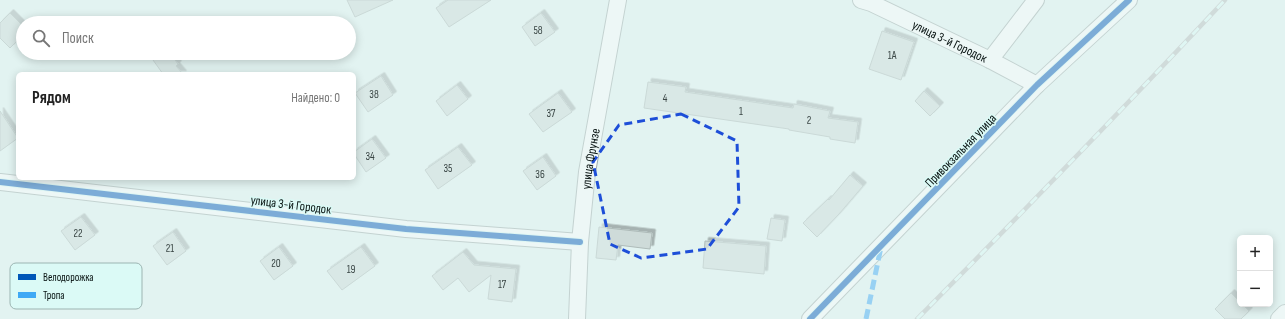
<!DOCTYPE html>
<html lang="ru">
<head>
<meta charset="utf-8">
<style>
	:root { --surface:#fff; --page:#f2f2f2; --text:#222; --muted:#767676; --line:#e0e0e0 }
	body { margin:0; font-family:"Sofia Sans Condensed",sans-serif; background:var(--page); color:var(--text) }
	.controls { position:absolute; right:12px; bottom:12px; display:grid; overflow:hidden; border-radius:6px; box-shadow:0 2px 10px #0003 }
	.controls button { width:36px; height:36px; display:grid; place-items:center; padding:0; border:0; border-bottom:1px solid var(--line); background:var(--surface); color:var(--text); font:20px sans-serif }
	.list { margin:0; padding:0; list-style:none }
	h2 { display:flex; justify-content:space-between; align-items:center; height:52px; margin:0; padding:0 16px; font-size:17px }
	h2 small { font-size:13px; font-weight:400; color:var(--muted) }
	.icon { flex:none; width:22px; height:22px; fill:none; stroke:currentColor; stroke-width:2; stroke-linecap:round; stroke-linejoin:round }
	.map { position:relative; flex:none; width:1285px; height:319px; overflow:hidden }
	.search { position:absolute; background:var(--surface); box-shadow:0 2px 10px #0003; left:16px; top:16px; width:340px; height:44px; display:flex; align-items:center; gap:10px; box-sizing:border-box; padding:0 14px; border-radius:22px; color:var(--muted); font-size:15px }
	.panel { position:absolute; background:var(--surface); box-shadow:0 2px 10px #0003; left:16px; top:72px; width:340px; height:108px; border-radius:6px }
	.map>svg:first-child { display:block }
	.building { fill:#cedbd9; stroke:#aebbb9; filter:url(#shadow) }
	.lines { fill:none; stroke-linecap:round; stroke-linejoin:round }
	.minor-casing { stroke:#9facab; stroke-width:18 }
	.minor { stroke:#fbfdfd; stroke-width:16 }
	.rail-casing { stroke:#babebe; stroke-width:4.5 }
	.rail { stroke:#dbfaf6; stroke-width:3; stroke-dasharray:9; stroke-linecap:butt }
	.quiet { stroke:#3fa9f5; stroke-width:5; stroke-dasharray:10 5; stroke-linecap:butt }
	.cycleway-casing { stroke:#dbfaf6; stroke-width:8 }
	.cycleway { stroke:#0057b8; stroke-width:6 }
	.marked { fill:none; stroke:#1d4ed8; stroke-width:3; stroke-dasharray:8 5; stroke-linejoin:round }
	.labels { text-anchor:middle; stroke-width:3; stroke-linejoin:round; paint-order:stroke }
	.number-label { font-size:11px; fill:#3a4645 }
	.street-label { font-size:13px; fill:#081312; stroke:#dbfaf6 }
	.key { fill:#dbfaf6; stroke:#9cb5b2; stroke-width:1 }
	.key-label { font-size:11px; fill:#081312 }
</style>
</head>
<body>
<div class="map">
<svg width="1285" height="319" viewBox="0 0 1285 319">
	<defs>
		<filter id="shadow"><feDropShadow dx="3.5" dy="-3.5" stdDeviation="0" flood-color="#0004"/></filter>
	</defs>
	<rect width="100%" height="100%" fill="#e2f3f1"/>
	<!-- building -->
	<g class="building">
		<polygon points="347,0 393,0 355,17"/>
		<polygon points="448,0 491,0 449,27 436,8"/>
		<polygon points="10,13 23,26 23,35 10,48 0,38 0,23"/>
		<polygon points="541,13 555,32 535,46 522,27"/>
		<polygon points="882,31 914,42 901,80 869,69"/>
		<polygon points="163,53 170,53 178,64 176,66 183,74 163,74 153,60"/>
		<polygon points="381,76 393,95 368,112 355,93"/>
		<polygon points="648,82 686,87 685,92 793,108 794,104 830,111 828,118 858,122 855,143 830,139 830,137 789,130 789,129 644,108"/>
		<polygon points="457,85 468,99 447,116 436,101"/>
		<polygon points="924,91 940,106 930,116 915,101"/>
		<polygon points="558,93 572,112 543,132 529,114"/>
		<polygon points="0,111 18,138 0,151"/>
		<polygon points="372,139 386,158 366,172 354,154 354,152"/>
		<polygon points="458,147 472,165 438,189 425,170"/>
		<polygon points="543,157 556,176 537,190 523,171"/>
		<polygon points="850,175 863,186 839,214 817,237 803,223 828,199 829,200"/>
		<polygon points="81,217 95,235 75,250 61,231"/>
		<polygon points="771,218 785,220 782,241 767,239"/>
		<polygon points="599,227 652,233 650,249 618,245 616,260 596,258"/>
		<polygon points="173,232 186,251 167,265 153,246"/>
		<polygon points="705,241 766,246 764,274 703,268"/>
		<polygon points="279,247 293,266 274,280 260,261"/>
		<polygon points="361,247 375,266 342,290 327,271"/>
		<polygon points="463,252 474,265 516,269 512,302 488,299 491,275 469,292 458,278 443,290 432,276"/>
		<polygon points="1231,293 1240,302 1240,304 1242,304 1249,311 1241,319 1225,319 1215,309"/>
	</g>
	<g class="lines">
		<!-- minor casing -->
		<g class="minor-casing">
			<g id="minor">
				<path id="s1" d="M861 0 871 3 990 60 1037 85"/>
				<polyline points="990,60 1036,0"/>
				<polyline points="0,182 406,229 580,242"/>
				<path id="s2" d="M577 319 580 242 587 172 618 0"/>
				<polyline points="810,319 1037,85 1129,0"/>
				<polyline points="1279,319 1285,313"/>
			</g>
		</g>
		<!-- minor -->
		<use href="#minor" class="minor"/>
		<!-- rail casing -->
		<g class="rail-casing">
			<path id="rail" d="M917 319C1021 214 1124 108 1225 0"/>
		</g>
		<!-- rail -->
		<use href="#rail" class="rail"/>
		<!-- quiet -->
		<polyline class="quiet" points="866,319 881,247"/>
		<!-- cycleway casing -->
		<g class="cycleway-casing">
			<g id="cycleway">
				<polyline points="0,182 406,229 580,242"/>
				<polyline points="810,319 1037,85 1129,0"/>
			</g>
		</g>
		<!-- cycleway -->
		<use href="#cycleway" class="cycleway"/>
	</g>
	<!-- marked area -->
	<path d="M0 0H1285V319H0ZM681 114 737 141 739 207 707 249 641 258 610 244 593 162 619 125Z" fill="#e2f3f1" fill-opacity=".55" fill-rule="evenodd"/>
	<path class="marked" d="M681 114 737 141 739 207 707 249 641 258 610 244 593 162 619 125Z"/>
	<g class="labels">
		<!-- number labels -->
		<g class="number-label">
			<text x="538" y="34">58</text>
			<text x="892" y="59">1А</text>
			<text x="374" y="98">38</text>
			<text x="665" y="102">4</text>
			<text x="741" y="115">1</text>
			<text x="551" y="117">37</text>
			<text x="809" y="124">2</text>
			<text x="370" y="160">34</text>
			<text x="448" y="172">35</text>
			<text x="540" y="178">36</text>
			<text x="78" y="237">22</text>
			<text x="170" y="252">21</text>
			<text x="276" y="267">20</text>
			<text x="351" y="273">19</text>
			<text x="502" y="288">17</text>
		</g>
		<!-- street labels -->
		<g class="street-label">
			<text dy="5" stroke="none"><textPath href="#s1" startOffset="98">улица 3-й Городок</textPath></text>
			<text transform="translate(960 150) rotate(-46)" y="5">Привокзальная улица</text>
			<text dy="5" stroke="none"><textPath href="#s2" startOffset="161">улица Фрунзе</textPath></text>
			<text transform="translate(291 204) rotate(7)" y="5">улица 3-й Городок</text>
		</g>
	</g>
	<!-- legend -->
	<rect x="10" y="263" width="132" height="46" rx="6" class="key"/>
	<rect x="18" y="274" width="18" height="6" fill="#0057b8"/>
	<rect x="18" y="292" width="18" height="6" fill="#3fa9f5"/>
	<g class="key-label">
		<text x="43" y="281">Велодорожка</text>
		<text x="43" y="299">Тропа</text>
	</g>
</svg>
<div class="controls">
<button>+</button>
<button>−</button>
</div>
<div class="search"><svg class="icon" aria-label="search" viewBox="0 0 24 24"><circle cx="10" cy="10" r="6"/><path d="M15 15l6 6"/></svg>Поиск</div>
<section class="panel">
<h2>Рядом<small>Найдено: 0</small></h2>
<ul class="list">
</ul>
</section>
</div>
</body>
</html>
